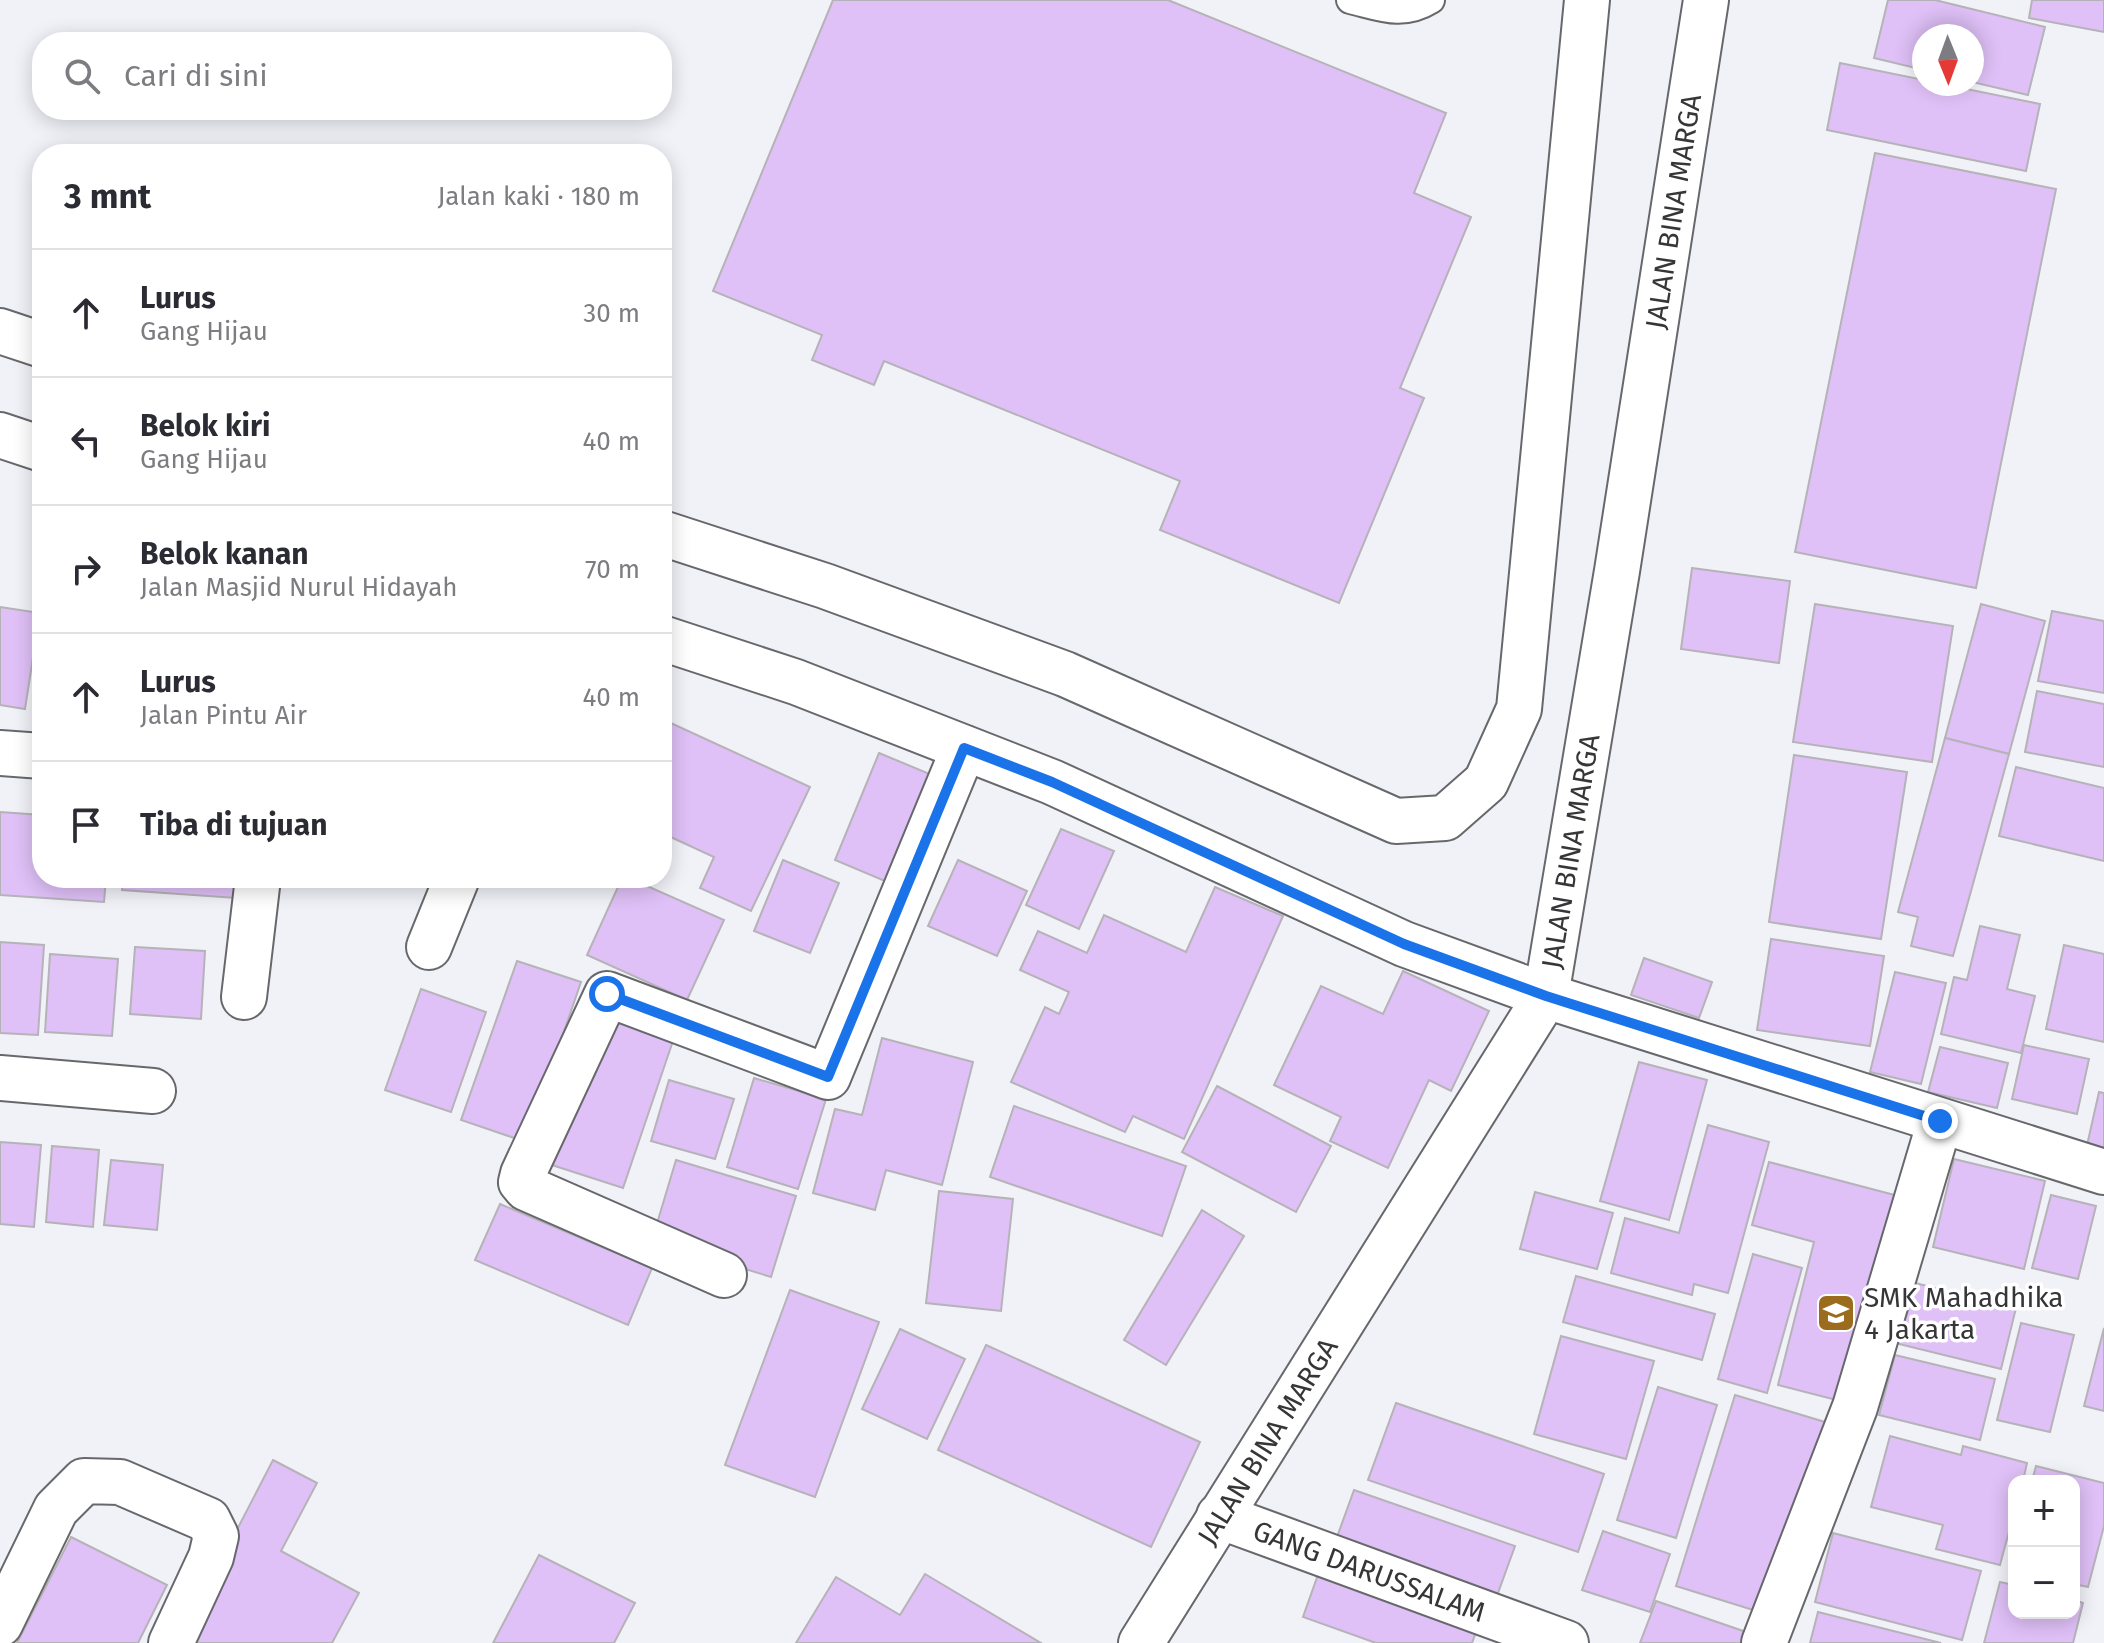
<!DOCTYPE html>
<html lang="id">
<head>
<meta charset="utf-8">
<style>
	:root { --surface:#fff; --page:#f2f2f3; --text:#2b2b33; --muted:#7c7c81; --line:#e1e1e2 }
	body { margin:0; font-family:"Fira Sans",sans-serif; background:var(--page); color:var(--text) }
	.controls { position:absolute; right:24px; bottom:24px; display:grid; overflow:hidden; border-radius:16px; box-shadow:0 4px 20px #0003 }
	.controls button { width:72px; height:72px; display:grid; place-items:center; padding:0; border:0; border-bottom:2px solid var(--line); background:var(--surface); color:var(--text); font:40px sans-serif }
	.compass { position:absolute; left:1912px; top:24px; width:72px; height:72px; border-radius:50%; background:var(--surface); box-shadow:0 4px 20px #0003; rotate:179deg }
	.stop { position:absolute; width:24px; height:24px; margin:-18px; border:6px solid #1a73e8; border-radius:50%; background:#fff }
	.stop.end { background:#1a73e8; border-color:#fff; box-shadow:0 2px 8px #0008 }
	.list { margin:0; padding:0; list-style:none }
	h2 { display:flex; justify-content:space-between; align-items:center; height:104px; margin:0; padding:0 32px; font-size:34px }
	h2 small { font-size:26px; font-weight:400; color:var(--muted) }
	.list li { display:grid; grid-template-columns:52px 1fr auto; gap:24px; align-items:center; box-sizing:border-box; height:128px; padding:0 32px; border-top:2px solid var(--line) }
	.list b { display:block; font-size:30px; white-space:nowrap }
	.list p { margin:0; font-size:26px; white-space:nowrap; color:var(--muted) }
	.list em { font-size:26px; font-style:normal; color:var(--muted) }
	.icon { flex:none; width:44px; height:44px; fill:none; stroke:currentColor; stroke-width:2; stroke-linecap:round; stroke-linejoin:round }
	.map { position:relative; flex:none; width:2104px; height:1643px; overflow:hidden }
	.search { position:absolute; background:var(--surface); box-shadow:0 4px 20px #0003; left:32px; top:32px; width:640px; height:88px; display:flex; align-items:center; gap:20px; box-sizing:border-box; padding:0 28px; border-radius:32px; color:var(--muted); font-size:30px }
	.panel { position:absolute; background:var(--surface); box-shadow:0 4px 20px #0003; left:32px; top:144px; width:640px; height:744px; border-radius:32px }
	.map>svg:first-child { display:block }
	.building { fill:#dfc0f7; stroke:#b6b3b8; stroke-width:2 }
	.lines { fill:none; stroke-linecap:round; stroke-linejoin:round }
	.service-casing { stroke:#67686c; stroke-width:30 }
	.minor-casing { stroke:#67686c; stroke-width:48 }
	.tertiary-casing { stroke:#67686c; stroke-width:48 }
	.service { stroke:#fff; stroke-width:26 }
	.minor { stroke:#fff; stroke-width:44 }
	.tertiary { stroke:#fff; stroke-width:44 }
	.route { stroke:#1a73e8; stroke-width:10 }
	.labels { text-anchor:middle; stroke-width:7; stroke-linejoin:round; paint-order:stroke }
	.street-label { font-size:28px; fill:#363638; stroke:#fff }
	.poi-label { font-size:28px; fill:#363638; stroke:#fff; text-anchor:start }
</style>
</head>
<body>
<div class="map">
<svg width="2104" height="1643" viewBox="0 0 2104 1643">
	<rect width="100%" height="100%" fill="#f1f2f8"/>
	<!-- building -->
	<g class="building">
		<polygon points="833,0 1168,0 1446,113 1414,193 1471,217 1400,388 1424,398 1339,603 1160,530 1180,481 884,361 874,385 812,360 822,335 713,291"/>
		<polygon points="1888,0 1935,0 2045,27 2028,95 1972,82 1972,36 1924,36 1924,70 1874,58"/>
		<polygon points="2032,0 2104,0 2104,32 2029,18"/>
		<polygon points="1840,63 1924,80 1924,84 1942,84 2040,104 2026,171 1827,130"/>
		<polygon points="1875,153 2056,189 1976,588 1795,552"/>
		<polygon points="1692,568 1790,581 1779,663 1681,649"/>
		<polygon points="1815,604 1953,626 1932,762 1793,742"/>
		<polygon points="1981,604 2045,621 2009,754 1945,738"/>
		<polygon points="0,607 40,613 25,709 0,705"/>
		<polygon points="2052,611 2104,621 2104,693 2038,681"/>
		<polygon points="42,673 42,713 36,712"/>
		<polygon points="2037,691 2104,704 2104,767 2025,752"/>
		<polygon points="662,719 810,787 751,911 700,888 714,857 662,833"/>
		<polygon points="1945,738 2009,754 1953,956 1911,946 1918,917 1898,912"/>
		<polygon points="879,753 944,780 899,887 835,860"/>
		<polygon points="1794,755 1907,772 1881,939 1769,922"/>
		<polygon points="2016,767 2104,788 2104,861 1999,836"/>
		<polygon points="0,812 42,815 42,878 106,878 104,902 0,895"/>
		<polygon points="1061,829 1114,851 1079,929 1026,905"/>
		<polygon points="783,860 839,883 810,953 754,931"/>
		<polygon points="958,860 1027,891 997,956 928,926"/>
		<polygon points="123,878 237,878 236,898 122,890"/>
		<polygon points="622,878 629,878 724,920 687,1000 587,955"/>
		<polygon points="1215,887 1283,916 1184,1139 1133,1116 1125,1132 1011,1082 1045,1007 1059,1014 1069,992 1020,970 1038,931 1087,953 1104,915 1186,952"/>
		<polygon points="1980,926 2020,935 2007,989 2035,996 2021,1053 1941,1034 1954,977 1967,980"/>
		<polygon points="1771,939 1884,956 1870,1046 1757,1030"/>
		<polygon points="0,942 44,945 38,1035 0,1033"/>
		<polygon points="2064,945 2104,954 2104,1042 2046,1029"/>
		<polygon points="135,947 205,951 201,1019 130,1014"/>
		<polygon points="50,954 118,959 112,1036 45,1032"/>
		<polygon points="1644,958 1712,982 1699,1018 1631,995"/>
		<polygon points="517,961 581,982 526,1142 461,1120"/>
		<polygon points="1403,971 1489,1011 1451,1091 1429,1080 1388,1168 1330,1141 1341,1117 1274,1085 1321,986 1383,1014"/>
		<polygon points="1895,972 1946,983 1921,1084 1870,1072"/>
		<polygon points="421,989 486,1012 451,1112 385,1090"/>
		<polygon points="603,1015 674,1038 623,1188 552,1165"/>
		<polygon points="882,1038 973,1062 942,1185 886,1170 875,1210 813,1193 835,1109 862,1115"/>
		<polygon points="2024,1045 2089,1059 2077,1114 2012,1099"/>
		<polygon points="1940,1047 2008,1063 1997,1108 1928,1092"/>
		<polygon points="1639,1062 1707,1080 1669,1220 1600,1201"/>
		<polygon points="754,1078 826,1099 798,1189 727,1167"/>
		<polygon points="669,1080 734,1099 715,1159 651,1141"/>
		<polygon points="1217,1086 1331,1146 1296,1212 1182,1152"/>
		<polygon points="2099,1092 2104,1093 2104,1158 2085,1154"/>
		<polygon points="1014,1106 1186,1166 1162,1236 990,1177"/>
		<polygon points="1708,1125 1769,1142 1728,1293 1694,1284 1692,1295 1611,1273 1625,1218 1679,1233"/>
		<polygon points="0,1142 41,1145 34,1227 0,1224"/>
		<polygon points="52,1146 99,1150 93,1227 46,1222"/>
		<polygon points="1954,1159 2045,1181 2024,1269 1933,1247"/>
		<polygon points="111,1160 163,1165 157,1230 104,1225"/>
		<polygon points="676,1160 796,1196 771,1277 652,1240"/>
		<polygon points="1769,1162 1906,1198 1852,1404 1778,1385 1814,1242 1752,1225"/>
		<polygon points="939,1191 1013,1199 1001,1311 926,1303"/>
		<polygon points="1535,1192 1613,1213 1597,1269 1520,1249"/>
		<polygon points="2051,1195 2096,1206 2078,1279 2032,1268"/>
		<polygon points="500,1204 652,1268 628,1325 475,1260"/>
		<polygon points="1202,1210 1244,1236 1166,1365 1124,1340"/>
		<polygon points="1753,1254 1802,1268 1767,1393 1718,1379"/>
		<polygon points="1576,1276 1715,1314 1702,1360 1563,1322"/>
		<polygon points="1907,1281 2016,1308 2001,1369 1891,1342"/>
		<polygon points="790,1290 879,1322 815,1497 725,1465"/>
		<polygon points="2021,1323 2074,1335 2050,1432 1997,1420"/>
		<polygon points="2104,1328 2104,1411 2084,1406"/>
		<polygon points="900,1329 965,1359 927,1439 862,1409"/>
		<polygon points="1561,1336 1654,1361 1626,1459 1534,1434"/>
		<polygon points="986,1345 1200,1442 1151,1547 938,1450"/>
		<polygon points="1895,1355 1995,1379 1980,1440 1879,1415"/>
		<polygon points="1658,1387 1717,1405 1676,1538 1617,1520"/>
		<polygon points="1735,1395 1825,1422 1766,1614 1676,1586"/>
		<polygon points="1396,1403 1604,1474 1578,1552 1368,1480"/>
		<polygon points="1890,1436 1961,1455 1963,1446 2027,1463 2023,1481 2014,1481 2014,1513 2000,1565 1936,1549 1943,1525 1871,1507"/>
		<polygon points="273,1460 317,1483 281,1551 359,1593 332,1643 185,1643 227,1549"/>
		<polygon points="2036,1466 2104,1483 2104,1526 2088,1587 2074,1584 2074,1481 2032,1481"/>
		<polygon points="1354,1490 1515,1546 1494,1604 1333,1548"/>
		<polygon points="1603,1531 1670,1554 1650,1612 1582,1590"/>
		<polygon points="1833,1533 1981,1571 1962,1640 1815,1602"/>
		<polygon points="71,1537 167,1585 138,1643 17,1643"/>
		<polygon points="539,1555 635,1603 614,1643 493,1643"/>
		<polygon points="1320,1569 1479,1624 1472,1643 1376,1643 1303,1617"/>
		<polygon points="925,1574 1041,1643 796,1643 836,1577 900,1615"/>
		<polygon points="2000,1582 2014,1585 2014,1613 2074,1613 2074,1600 2083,1603 2073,1643 1984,1643"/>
		<polygon points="1656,1601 1749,1633 1746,1643 1640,1643"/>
		<polygon points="1818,1612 1941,1643 1810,1643"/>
	</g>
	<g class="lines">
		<!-- service casing -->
		<g class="service-casing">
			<path id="service" d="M1350 0C1380 7 1402 18 1431 0"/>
		</g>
		<!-- minor casing -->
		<g class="minor-casing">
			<g id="minor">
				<polyline points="0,331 42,345"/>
				<polyline points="0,435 42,449"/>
				<polyline points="662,533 825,586 1065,674 1396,821 1445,818 1486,782 1519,709 1587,0"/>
				<polyline points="662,638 796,682 1052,782 1404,944 1546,996 2104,1172"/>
				<polyline points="0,753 42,756"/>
				<polyline points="429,947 457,878"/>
				<polyline points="244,997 258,878"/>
				<polyline points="0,1078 153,1091"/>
				<polyline points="724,1275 526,1188 521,1182 523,1174 607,994 828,1077 964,748"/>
				<path id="s1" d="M1219 1516 1566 1643"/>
				<polyline points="0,1624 56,1509 84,1481 120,1482 208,1520 216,1536 211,1557 171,1643"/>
				<polyline points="1764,1643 1855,1407 1940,1121"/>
			</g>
		</g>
		<!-- tertiary casing -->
		<g class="tertiary-casing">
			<g id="tertiary">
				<path id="s2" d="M1141 1643 1546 996 1617 571 1706 0"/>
			</g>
		</g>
		<!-- service -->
		<use href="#service" class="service"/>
		<!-- minor -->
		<use href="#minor" class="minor"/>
		<!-- tertiary -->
		<use href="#tertiary" class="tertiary"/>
	</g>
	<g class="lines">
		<!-- route -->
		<polyline class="route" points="607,994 828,1077 964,748 1052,782 1404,944 1546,996 1940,1121"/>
	</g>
	<!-- icons -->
	<defs>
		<g id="school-square" transform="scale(2)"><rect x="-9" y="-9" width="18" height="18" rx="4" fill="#9b6c1e" stroke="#fff"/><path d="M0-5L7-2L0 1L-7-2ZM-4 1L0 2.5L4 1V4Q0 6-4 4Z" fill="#fff"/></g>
	</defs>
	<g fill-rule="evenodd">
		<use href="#school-square" x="1836" y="1313"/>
	</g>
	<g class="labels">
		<!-- street labels -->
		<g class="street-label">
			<text dy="10" stroke="none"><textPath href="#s2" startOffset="1558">JALAN BINA MARGA</textPath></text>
			<text dy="10" stroke="none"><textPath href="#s2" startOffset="910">JALAN BINA MARGA</textPath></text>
			<text dy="10" stroke="none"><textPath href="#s2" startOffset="238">JALAN BINA MARGA</textPath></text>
			<text dy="10" stroke="none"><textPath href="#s1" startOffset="160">GANG DARUSSALAM</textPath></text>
		</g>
		<!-- poi labels -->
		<g class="poi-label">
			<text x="1864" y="1307">SMK Mahadhika<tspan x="1864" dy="32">4 Jakarta</tspan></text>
		</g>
	</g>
</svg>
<div class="controls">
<button>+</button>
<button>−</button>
</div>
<svg class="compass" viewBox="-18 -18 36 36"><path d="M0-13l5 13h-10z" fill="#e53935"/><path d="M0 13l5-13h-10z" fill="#7c7c81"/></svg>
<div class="stop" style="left:607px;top:994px"></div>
<div class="stop end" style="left:1940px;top:1121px"></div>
<div class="search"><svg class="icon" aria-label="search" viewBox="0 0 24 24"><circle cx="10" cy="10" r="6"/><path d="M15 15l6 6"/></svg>Cari di sini</div>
<section class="panel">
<h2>3 mnt<small>Jalan kaki · 180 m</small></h2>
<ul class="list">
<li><svg class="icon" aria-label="ahead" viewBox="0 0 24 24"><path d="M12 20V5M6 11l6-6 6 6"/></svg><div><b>Lurus</b><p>Gang Hijau</p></div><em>30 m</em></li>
<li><svg class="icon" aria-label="left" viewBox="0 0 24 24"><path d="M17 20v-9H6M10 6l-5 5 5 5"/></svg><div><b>Belok kiri</b><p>Gang Hijau</p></div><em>40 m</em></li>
<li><svg class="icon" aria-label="right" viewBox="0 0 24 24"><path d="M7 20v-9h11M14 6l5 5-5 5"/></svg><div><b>Belok kanan</b><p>Jalan Masjid Nurul Hidayah</p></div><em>70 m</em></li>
<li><svg class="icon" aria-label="ahead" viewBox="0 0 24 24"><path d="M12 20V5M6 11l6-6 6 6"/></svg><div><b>Lurus</b><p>Jalan Pintu Air</p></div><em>40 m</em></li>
<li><svg class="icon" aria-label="arrive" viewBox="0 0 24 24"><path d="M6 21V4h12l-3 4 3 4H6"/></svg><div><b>Tiba di tujuan</b></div></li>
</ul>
</section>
</div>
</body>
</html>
